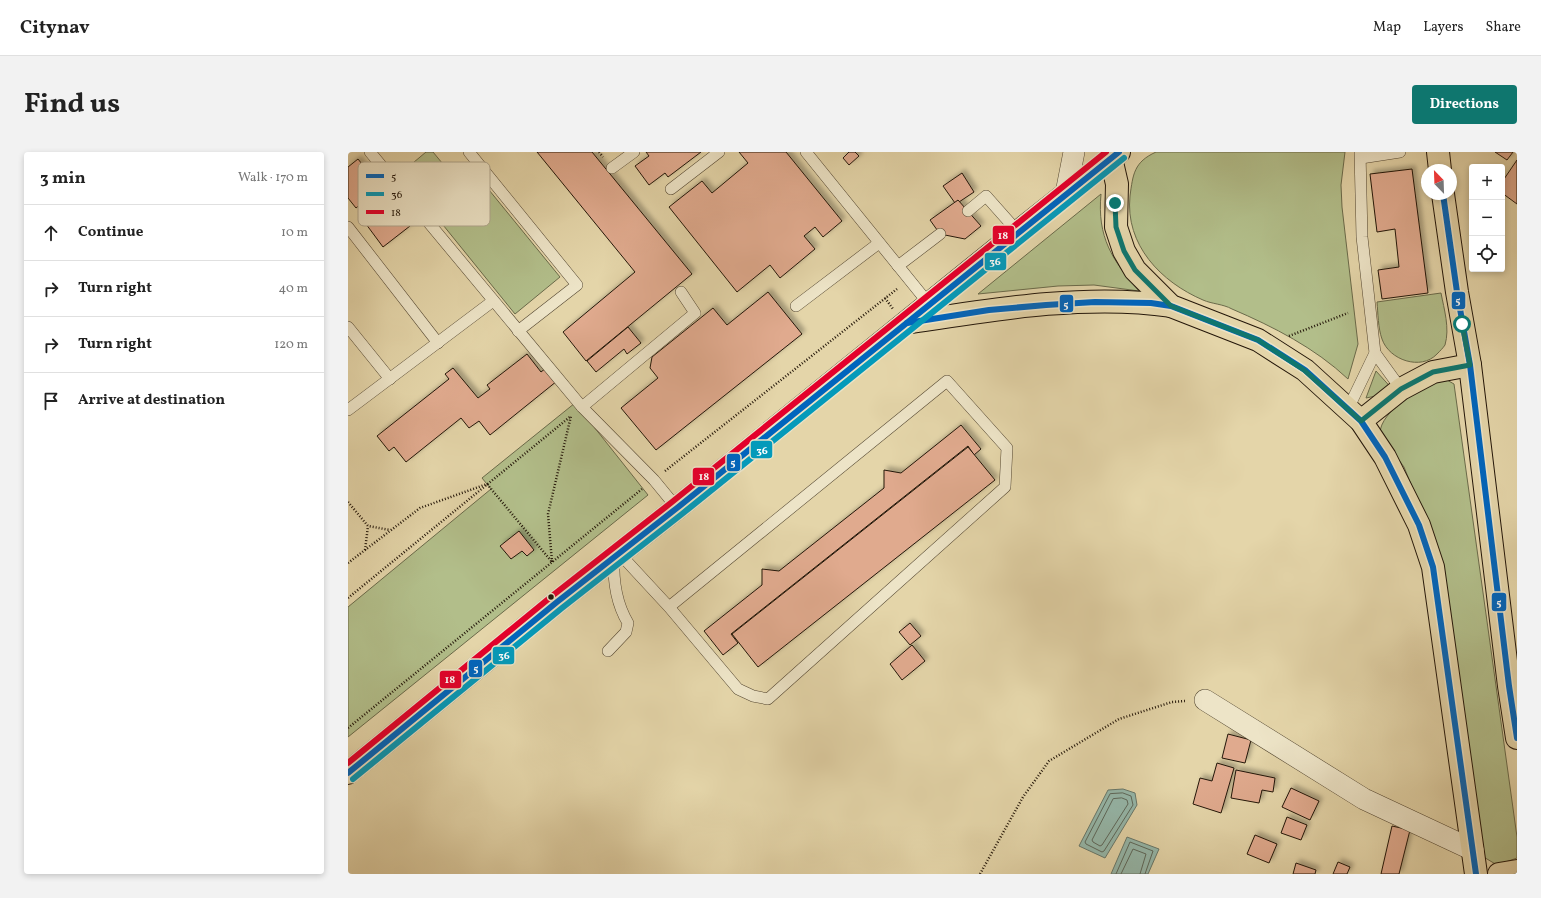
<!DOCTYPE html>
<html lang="en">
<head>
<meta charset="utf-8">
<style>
	:root { --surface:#fff; --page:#f2f2f2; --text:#222; --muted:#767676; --line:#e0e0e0; --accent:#0f766e }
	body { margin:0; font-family:Vollkorn,serif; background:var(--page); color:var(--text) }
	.controls { position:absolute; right:12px; top:12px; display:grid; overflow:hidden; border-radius:4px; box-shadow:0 2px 6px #0003 }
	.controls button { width:36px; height:36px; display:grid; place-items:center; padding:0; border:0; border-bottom:1px solid var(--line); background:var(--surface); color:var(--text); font:20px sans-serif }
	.compass { position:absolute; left:1073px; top:12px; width:36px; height:36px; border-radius:50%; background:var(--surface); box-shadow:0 2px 6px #0003; rotate:337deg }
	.stop { position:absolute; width:12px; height:12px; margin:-9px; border:3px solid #0f766e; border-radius:50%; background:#fff }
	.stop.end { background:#0f766e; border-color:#fff; box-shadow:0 1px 4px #0008 }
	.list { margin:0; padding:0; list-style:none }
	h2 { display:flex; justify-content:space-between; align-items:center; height:52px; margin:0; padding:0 16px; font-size:17px }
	h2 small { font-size:13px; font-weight:400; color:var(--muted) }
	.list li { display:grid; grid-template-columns:26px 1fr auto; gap:12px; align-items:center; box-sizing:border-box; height:56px; padding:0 16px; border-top:1px solid var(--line) }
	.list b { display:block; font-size:15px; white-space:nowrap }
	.list em { font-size:13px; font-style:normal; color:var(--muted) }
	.icon { flex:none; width:22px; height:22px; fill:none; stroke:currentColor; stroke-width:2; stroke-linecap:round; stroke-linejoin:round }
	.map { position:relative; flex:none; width:1169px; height:722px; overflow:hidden; border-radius:4px }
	header { display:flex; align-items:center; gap:24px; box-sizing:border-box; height:56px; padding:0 20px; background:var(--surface); border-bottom:1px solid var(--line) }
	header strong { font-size:19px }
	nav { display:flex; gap:22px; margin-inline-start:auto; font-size:14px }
	.intro { display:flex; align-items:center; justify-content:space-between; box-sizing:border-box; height:96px; padding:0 24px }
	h1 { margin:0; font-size:28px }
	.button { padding:10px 18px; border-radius:4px; background:var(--accent); color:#fff; font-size:14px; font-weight:700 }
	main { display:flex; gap:24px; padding:0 24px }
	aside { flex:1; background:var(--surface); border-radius:4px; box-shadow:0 2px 6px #0003 }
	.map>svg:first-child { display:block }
	.green { fill:#b2be8a; stroke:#6a6a4a }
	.water { fill:#95b8ab; stroke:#67776a }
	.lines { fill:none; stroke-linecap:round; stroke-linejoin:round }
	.shore { stroke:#5c675a; stroke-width:1 }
	.building { fill:#e0aa8e; stroke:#231609; filter:url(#shadow) }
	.service-casing { stroke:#534631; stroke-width:12 }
	.minor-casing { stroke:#534631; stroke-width:22 }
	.primary-casing { stroke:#231609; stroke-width:24 }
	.trunk-casing { stroke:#231609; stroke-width:24 }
	.path { stroke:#231609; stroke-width:2.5; stroke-dasharray:1 2; stroke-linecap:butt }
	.service { stroke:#ede4c7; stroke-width:11 }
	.minor { stroke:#ede4c7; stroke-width:21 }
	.primary { stroke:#e4d5a9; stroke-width:22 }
	.trunk { stroke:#e4d5a9; stroke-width:22 }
	.bus-1-casing { stroke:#ede4c7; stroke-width:9 }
	.bus-2-casing { stroke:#ede4c7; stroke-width:9 }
	.bus-3-casing { stroke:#ede4c7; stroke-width:9 }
	.bus-1 { stroke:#0065bd; stroke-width:6 }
	.bus-2 { stroke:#049aba; stroke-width:6 }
	.bus-3 { stroke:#e4002b; stroke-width:6 }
	.route { stroke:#0f766e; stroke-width:5 }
	.bus-dot { fill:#231609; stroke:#ede4c7; stroke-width:1.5 }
	.key { fill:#ede4c7; stroke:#b0a68e; stroke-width:1 }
	.key-label { font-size:11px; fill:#231609 }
	.line-badge { stroke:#ede4c7; stroke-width:1.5 }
	.badge-label { font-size:11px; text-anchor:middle; font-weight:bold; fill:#fff }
</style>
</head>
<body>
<header>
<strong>Citynav</strong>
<nav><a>Map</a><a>Layers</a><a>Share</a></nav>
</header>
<div class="intro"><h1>Find us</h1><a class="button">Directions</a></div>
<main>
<aside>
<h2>3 min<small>Walk · 170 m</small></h2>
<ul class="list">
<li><svg class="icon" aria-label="ahead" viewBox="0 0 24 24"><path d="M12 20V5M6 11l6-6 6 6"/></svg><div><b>Continue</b></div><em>10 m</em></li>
<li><svg class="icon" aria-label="right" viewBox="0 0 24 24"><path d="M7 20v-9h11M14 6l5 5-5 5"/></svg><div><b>Turn right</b></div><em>40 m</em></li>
<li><svg class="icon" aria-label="right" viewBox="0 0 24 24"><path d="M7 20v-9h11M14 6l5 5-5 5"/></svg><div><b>Turn right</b></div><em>120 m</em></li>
<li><svg class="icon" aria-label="arrive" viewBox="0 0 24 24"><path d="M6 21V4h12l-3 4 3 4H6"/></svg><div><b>Arrive at destination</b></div></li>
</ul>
</aside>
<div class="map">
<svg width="1169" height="722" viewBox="0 0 1169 722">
	<defs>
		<filter id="shadow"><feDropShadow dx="3.5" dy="-3.5" stdDeviation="2" flood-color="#0004"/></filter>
	</defs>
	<rect width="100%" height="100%" fill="#e4d5a9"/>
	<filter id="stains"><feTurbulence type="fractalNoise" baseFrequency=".005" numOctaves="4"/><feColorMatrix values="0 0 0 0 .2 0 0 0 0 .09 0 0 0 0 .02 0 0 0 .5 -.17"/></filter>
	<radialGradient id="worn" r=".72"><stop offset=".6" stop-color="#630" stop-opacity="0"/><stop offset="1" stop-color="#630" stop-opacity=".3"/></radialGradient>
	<!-- green -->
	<g class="green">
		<polygon points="78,0 85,0 104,23 119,11 212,125 167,162 53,21"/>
		<path d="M808 0H997L993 33 994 55 1010 192 1000 227C967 196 926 175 884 157 875 152 864 152 855 148 813 130 777 93 782 44 785 22 786 10 808 0Z"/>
		<path d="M753 42C749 85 764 108 791 139L746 133 710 134 630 142Z"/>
		<path d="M1093 141C1096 157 1102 176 1097 193 1095 196 1092 199 1089 202 1073 219 1041 208 1034 187 1030 176 1030 161 1029 150Z"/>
		<polygon points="1028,219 1047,240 1018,246"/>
		<path d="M1099 228 1106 232 1169 685V706L1149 713 1134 704 1075 362 1056 315 1032 282C1031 259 1079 229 1099 228Z"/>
		<polygon points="227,251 300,343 0,585 0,455 143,337 134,326"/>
	</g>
	<!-- water -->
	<g class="water">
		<polygon points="775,637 787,641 789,653 757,706 731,694 760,638"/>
		<polygon points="779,685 811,697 800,722 763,722"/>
	</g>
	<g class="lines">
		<!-- shore -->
		<g class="shore">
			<polygon points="775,641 783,644 785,653 756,699 754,700 738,692 737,690 762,642"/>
			<polygon points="774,646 779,648 780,652 754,693 752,694 745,690 744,688 765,647"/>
			<polyline points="768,722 782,690 805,699 797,722"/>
			<polyline points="773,722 785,697 798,702 792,722"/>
		</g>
	</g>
	<!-- building -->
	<g class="building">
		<polygon points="189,0 244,0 344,122 238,209 215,180 287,120"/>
		<polygon points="298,0 353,0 320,25 317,21 301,33 287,14 301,4"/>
		<polygon points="391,0 438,0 494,69 475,85 467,75 456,84 467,97 432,126 422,113 389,140 321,55 354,29 364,41 400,11"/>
		<polygon points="501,0 507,0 511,4 501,13 495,6"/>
		<polygon points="1147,0 1165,0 1159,8"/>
		<polygon points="10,7 33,36 8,56 0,46 0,15"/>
		<polygon points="1169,8 1169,52 1154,41 1154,30"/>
		<polygon points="1064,17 1080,141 1034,147 1030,118 1051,115 1047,77 1029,80 1022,22"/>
		<polygon points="614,21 626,40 611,50 610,48 607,51 595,34"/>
		<polygon points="41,47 62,74 35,95 15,68"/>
		<polygon points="610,48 633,74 617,87 592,82 582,68"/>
		<polygon points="420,140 454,182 308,298 273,256 310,226 302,216 304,205 365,156 379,173"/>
		<polygon points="280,175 293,191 279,202 276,197 248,220 239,209"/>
		<polygon points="179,202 193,220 198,216 209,229 142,283 131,269 121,276 113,266 58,310 46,295 41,299 29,284 101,227 97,222 105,216 130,246 142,237 139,233"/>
		<polygon points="613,273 633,297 626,303 620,294 383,482 390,491 375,503 356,479 414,433 414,417 431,419 536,336 536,318 553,321"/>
		<polygon points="620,295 647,328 410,515 384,482"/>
		<polygon points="171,379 186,398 179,404 174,399 163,407 152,394"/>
		<polygon points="562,471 573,484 562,493 551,480"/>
		<polygon points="564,493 577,509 554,528 542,512"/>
		<polygon points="880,582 903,588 897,611 874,606"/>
		<polygon points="869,611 886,616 873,661 845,652 852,626 864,629"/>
		<polygon points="888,618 927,626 925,640 914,638 911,651 883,646"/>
		<polygon points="943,636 971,649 962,668 934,655"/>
		<polygon points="939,665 959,673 953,688 933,681"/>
		<polygon points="1044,674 1062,678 1051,722 1033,722"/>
		<polygon points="907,683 929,692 921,711 899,702"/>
		<polygon points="990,710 1002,715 999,722 985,722"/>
		<polygon points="948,711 968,718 967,722 945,722"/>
	</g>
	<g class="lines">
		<!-- service casing -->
		<g class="service-casing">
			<g id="service">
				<polyline points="22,0 234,255 306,328 329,356"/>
				<polyline points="121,0 229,133 170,179"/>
				<polyline points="458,0 581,152"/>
				<polyline points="1013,6 1052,0"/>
				<polyline points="264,16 286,0"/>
				<polyline points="323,37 371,0"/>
				<polyline points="620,59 638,44 670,80"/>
				<polyline points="0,75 90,191"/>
				<polyline points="550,114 592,82"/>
				<polyline points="448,154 531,91"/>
				<polyline points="0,175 42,227"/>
				<polyline points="1027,201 1053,237"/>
				<polyline points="234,255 347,161 333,140"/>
				<polyline points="1000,257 1027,201 1014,85 1012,0"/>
				<polyline points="0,258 145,149"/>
				<polyline points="271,401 321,455 390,537 405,544 420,547 657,335 659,296 599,229 321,455"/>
				<path d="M260 499 278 480 280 471C268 451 265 429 266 406"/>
			</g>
		</g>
		<!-- minor casing -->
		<g class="minor-casing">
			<g id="minor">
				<polyline points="718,41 726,0"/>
				<polyline points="857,548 1016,647 1125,698"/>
			</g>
		</g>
		<!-- primary casing -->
		<g class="primary-casing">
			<g id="primary">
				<polyline points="1090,0 1092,18"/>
				<polyline points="763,6 769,32 768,75 776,99 787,118 823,154 910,188 957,218 1013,269 1037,305 1071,373 1085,415 1128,722"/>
				<polyline points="1095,42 1109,140 1122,213 1161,534 1169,586"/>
				<polyline points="1013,269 1053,237 1085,220 1122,213"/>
				<polyline points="1151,722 1169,719"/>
			</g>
		</g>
		<!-- trunk casing -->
		<g class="trunk-casing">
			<g id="trunk">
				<path d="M558 171C642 158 738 141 823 154"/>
				<polyline points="0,621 209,450 329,356 670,80 771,0"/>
			</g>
		</g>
		<!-- path -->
		<g class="path">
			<polyline points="251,0 255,5"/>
			<polyline points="537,146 545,157"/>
			<polyline points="941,184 1000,161"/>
			<polyline points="317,319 549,137"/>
			<polyline points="0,350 20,374 42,378"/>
			<polyline points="17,398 20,374"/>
			<polyline points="204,410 200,362 223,264"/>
			<polyline points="0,411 72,356 139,332 204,410"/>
			<polyline points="0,446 223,264"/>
			<polyline points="0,576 294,337"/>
			<polyline points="632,722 675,645 701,609 771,567 824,550 837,549"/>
		</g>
		<!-- service -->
		<use href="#service" class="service"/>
		<!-- minor -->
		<use href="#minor" class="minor"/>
		<!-- primary -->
		<use href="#primary" class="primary"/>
		<!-- trunk -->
		<use href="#trunk" class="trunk"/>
		<!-- bus-1 casing -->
		<g class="bus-1-casing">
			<g id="bus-1">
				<polyline points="1095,42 1109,140 1122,213 1161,534 1169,586"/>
				<polyline points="559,171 641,158 698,153 747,150 803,151 823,154 910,188 957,218 1013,269 1037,305 1071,373 1085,415 1128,722"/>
				<polyline points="0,621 209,450 329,356 771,0"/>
			</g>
		</g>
		<!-- bus-2 casing -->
		<g class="bus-2-casing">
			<polyline id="bus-2" points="5,627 214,456 334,362 776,6"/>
		</g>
		<!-- bus-3 casing -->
		<g class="bus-3-casing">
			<polyline id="bus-3" points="0,611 204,444 324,350 758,0"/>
		</g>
		<!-- bus-1 -->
		<use href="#bus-1" class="bus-1"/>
		<!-- bus-2 -->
		<use href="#bus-2" class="bus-2"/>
		<!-- bus-3 -->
		<use href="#bus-3" class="bus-3"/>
	</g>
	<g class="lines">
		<!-- route -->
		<polyline class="route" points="767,51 768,75 776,99 787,118 823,154 910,188 956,218 1013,269 1053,237 1085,220 1122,213 1114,172"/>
	</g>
	<!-- markers -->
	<circle class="bus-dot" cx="203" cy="445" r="3.5"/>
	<!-- legend -->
	<rect x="10" y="10" width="132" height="64" rx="6" class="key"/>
	<rect x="18" y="22" width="18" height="4" fill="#0065bd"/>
	<rect x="18" y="40" width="18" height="4" fill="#049aba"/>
	<rect x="18" y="58" width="18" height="4" fill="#e4002b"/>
	<g class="key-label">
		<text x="43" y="28">5</text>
		<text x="43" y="46">36</text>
		<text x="43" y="64">18</text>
	</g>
	<g class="line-badge">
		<rect x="644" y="73" width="23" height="20" rx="4" fill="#e4002b"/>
		<rect x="636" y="100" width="23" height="19" rx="4" fill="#049aba"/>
		<rect x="1103" y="139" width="15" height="19" rx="4" fill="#0065bd"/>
		<rect x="711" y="142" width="15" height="19" rx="4" fill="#0065bd"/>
		<rect x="402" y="288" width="23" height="19" rx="4" fill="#049aba"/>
		<rect x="378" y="301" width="15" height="19" rx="4" fill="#0065bd"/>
		<rect x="344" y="315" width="23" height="19" rx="4" fill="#e4002b"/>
		<rect x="1143" y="440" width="16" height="20" rx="4" fill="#0065bd"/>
		<rect x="144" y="494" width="23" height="19" rx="4" fill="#049aba"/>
		<rect x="120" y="507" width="15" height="19" rx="4" fill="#0065bd"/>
		<rect x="91" y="518" width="23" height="19" rx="4" fill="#e4002b"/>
	</g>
	<g class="badge-label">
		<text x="655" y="87">18</text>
		<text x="647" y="113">36</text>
		<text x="1110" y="152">5</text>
		<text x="718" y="156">5</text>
		<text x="414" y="302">36</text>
		<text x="385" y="314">5</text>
		<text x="356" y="328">18</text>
		<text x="1151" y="454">5</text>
		<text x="156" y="507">36</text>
		<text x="128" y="520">5</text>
		<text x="102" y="531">18</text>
	</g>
	<rect width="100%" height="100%" filter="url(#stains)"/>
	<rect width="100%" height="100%" fill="url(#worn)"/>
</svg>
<div class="controls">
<button>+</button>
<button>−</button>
<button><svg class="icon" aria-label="locate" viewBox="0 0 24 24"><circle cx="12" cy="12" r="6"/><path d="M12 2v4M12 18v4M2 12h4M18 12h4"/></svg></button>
</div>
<svg class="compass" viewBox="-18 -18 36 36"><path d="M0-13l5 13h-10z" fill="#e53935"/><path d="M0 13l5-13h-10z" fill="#767676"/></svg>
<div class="stop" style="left:1114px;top:172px"></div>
<div class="stop end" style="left:767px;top:51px"></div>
</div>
</main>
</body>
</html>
